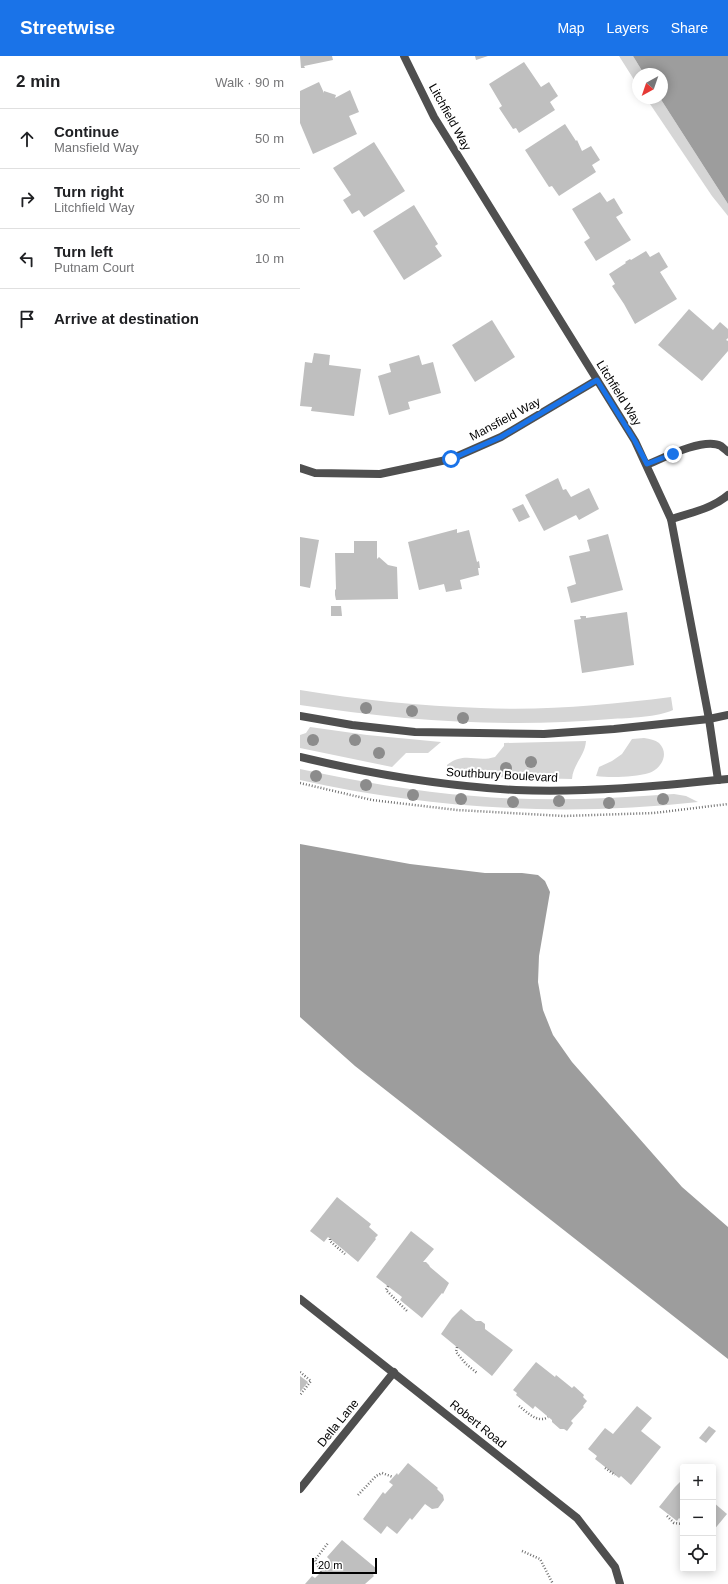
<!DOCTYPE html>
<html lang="en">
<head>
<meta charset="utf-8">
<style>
	:root { --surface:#fff; --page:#f2f2f2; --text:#202124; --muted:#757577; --line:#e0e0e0; --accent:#1a73e8 }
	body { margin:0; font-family:Helvetica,sans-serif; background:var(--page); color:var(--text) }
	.controls { position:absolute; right:12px; bottom:12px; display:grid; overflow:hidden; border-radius:4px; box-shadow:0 2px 10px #0003 }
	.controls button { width:36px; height:36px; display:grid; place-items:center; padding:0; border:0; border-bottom:1px solid var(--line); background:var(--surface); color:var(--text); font:20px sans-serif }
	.compass { position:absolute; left:332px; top:12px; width:36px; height:36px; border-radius:50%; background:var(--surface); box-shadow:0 2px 10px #0003; rotate:220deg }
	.scale { position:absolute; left:12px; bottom:10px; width:65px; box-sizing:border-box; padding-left:4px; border:2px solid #000; border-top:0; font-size:11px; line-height:14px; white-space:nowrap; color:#000; -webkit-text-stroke:3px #fff; paint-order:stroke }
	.stop { position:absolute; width:12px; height:12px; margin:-9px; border:3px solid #1a73e8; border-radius:50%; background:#fff }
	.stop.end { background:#1a73e8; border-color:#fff; box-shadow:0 1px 4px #0008 }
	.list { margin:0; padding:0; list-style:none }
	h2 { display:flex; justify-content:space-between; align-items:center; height:52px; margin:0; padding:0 16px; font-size:17px }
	h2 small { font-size:13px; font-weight:400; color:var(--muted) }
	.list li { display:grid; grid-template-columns:26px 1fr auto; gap:12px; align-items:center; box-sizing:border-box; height:60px; padding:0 16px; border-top:1px solid var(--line) }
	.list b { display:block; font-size:15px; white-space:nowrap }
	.list p { margin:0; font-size:13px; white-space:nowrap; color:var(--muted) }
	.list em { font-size:13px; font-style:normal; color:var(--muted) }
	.icon { flex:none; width:22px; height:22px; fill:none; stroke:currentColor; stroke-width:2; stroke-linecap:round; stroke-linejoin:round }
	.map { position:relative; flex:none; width:428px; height:1528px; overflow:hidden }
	header { display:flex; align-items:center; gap:24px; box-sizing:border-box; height:56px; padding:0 20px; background:var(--accent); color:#fff }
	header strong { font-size:19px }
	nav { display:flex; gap:22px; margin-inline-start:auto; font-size:14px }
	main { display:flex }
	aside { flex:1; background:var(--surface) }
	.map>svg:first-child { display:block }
	.green { fill:#d6d6d6 }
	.water { fill:#9d9d9d }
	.building { fill:#bfbfbf }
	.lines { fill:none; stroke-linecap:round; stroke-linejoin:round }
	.path { stroke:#717171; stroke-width:2.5; stroke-dasharray:1 2; stroke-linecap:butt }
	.street { stroke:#4f4f4f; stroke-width:8 }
	.tree { fill:#8c8c8c }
	.route { stroke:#1a73e8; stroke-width:5 }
	.labels { text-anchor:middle; stroke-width:4; stroke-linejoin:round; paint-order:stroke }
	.street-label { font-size:12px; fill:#000; stroke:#fff }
</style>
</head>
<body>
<header>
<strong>Streetwise</strong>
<nav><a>Map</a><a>Layers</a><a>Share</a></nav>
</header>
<main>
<aside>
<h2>2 min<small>Walk · 90 m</small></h2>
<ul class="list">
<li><svg class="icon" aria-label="ahead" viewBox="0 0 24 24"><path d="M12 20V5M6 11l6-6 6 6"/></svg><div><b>Continue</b><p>Mansfield Way</p></div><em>50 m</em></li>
<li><svg class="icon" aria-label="right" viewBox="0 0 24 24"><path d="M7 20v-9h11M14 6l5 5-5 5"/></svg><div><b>Turn right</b><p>Litchfield Way</p></div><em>30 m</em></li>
<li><svg class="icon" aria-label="left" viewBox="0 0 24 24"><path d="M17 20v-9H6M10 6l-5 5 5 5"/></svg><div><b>Turn left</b><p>Putnam Court</p></div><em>10 m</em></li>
<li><svg class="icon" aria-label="arrive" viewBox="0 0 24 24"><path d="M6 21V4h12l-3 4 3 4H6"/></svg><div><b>Arrive at destination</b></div></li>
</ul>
</aside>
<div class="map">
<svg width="428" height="1528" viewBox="0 0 428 1528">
	<rect width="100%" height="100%" fill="#fff"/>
	<!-- green -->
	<g class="green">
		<polygon points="319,0 333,0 344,18 338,18 338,30"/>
		<polygon points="346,42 360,42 428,148 428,160 412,140"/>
		<path d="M0 634C60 644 120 650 181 652 244 655 308 649 371 641L373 654C359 661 328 662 311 663 206 672 104 665 0 649Z"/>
		<polygon points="10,671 67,679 141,686 128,697 106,697 92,711 0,692 0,679 6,677"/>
		<path d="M344 682C350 683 355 684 359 687 370 698 361 713 349 717 335 721 311 722 296 720L299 711 312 705 322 698 332 683Z"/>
		<path d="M286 685C285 700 273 708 272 723L190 721 147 717V709C165 695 176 707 195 701L204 690V687Z"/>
		<path d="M0 713C57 725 115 736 174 740 240 746 307 743 374 738L386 740 398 746C265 761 130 753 0 724Z"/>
	</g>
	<!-- water -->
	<g class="water">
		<polygon points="333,0 428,0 428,148 360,42 362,42 362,18 344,18"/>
		<polygon points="0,788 110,808 185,817 222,817 238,819 245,825 250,836 239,900 238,926 243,954 253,979 272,1006 382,1131 428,1171 428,1303 55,1010 0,961"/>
	</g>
	<!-- building -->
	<g class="building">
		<polygon points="0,0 32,0 33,4 4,10 5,12 1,12"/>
		<polygon points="175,0 188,0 176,4"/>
		<polygon points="224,6 241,31 249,26 258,40 250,46 255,54 219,77 216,72 213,73 199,52 202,50 189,28"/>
		<polygon points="19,26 24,37 24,35 36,39 35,42 50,34 59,56 49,60 57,78 13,98 0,67 0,35"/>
		<polygon points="265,68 276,85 277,84 282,95 291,90 300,104 292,109 296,116 259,140 252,130 249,131 225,94"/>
		<polygon points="74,86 105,135 64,161 59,154 52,158 43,144 51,139 33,112"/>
		<polygon points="300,136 307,146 314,142 323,157 316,161 331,184 296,205 284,186 290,182 272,153"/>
		<polygon points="114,149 138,188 135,190 142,200 104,224 73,175"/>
		<polygon points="346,195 350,201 359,196 368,211 360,216 377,243 335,268 324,248 312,230 315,228 309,218 326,207 325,206 330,203 331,204"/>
		<polygon points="389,253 413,274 420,266 428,273 428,282 426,284 428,285 428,295 402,325 358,289"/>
		<polygon points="192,264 215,301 175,326 152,289"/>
		<polygon points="14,297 30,299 29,309 61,313 54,360 11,355 12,351 0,350 5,306 12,307"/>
		<polygon points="119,299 122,309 133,306 141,337 108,346 110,353 89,359 78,320 91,316 89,308"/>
		<polygon points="258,422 263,434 266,433 271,441 289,432 299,453 279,464 276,459 244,475 225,439"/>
		<polygon points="223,448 230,461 219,466 212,453"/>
		<polygon points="157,473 157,477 169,474 177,506 179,505 180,512 178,512 179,519 160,524 162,533 146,536 144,528 119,534 108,486"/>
		<polygon points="308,478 323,534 271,547 267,531 276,528 269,500 290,495 287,484"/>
		<polygon points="0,481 19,484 10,532 0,530"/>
		<polygon points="54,485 77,485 77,503 79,501 88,509 97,511 98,543 36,544 35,539 35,534 36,533 35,497 54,497"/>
		<polygon points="31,550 41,550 42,560 31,560"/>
		<polygon points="327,556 334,609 282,617 274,564 281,563 280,560 286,560 286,562"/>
		<polygon points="37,1141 71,1168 69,1171 78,1179 75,1182 76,1183 58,1206 28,1181 24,1186 10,1175"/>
		<polygon points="111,1175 134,1193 123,1206 126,1206 129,1209 130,1211 149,1227 143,1238 142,1237 122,1262 100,1244 102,1241 76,1221"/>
		<polygon points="161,1253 176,1265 181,1265 185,1268 185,1273 213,1294 192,1320 141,1278 152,1262"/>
		<polygon points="236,1306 255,1321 256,1319 272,1332 274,1330 284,1339 283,1341 287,1345 283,1350 284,1351 271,1365 273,1367 267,1375 264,1373 260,1373 252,1366 252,1364 235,1350 233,1353 216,1339 217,1337 213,1334"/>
		<polygon points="0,1320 8,1326 0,1336"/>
		<polygon points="337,1350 352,1362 341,1375 361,1391 331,1429 321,1420 319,1422 295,1403 297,1400 288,1393 305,1372 313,1378"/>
		<polygon points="409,1370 416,1375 406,1387 399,1382"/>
		<polygon points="108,1407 138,1432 137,1433 143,1439 144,1444 138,1452 132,1453 125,1448 112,1464 110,1462 97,1478 87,1470 81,1478 63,1463 83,1436 85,1438 93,1429 89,1426 97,1417 98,1419"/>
		<polygon points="383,1423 383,1465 379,1462 377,1465 359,1451 375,1431"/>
		<polygon points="413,1446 427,1458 413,1475"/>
		<polygon points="42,1484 77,1513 73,1519 74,1520 65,1528 5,1528 12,1520 15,1522 21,1516 30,1504 27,1501"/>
	</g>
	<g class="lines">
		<!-- path -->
		<g class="path">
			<polyline points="0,727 72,744 157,754 264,760 354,757 428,748"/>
			<polyline points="30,1183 30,1185 45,1198"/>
			<polyline points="88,1230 86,1234 107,1255"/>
			<polyline points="157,1291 156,1296 166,1308 177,1317"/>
			<polyline points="0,1316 11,1325 0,1339"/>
			<path d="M219 1350C227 1356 238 1368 248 1361"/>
			<polyline points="305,1412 315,1419"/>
			<polyline points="58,1439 76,1420 82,1417 93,1421"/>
			<polyline points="367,1460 374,1467 383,1468"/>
			<polyline points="222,1495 240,1503 253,1528"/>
			<polyline points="21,1516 15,1504 28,1487"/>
		</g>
		<!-- street -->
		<g class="street">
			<polyline points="104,0 134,61 335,385 371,463 409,663 418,724"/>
			<path d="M347 409C363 402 404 381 421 390 423 392 426 394 428 396"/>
			<polyline points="0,412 15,417 80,418 151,403 201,381 297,324"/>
			<path d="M371 463C391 457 413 452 428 439"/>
			<polyline points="0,660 52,669 115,676 244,678 314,673 409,663 428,659"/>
			<path d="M0 701C71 718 143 730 216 734 285 737 360 730 428 723"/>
			<polyline points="0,1243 277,1462 315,1511 320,1528"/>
			<polyline points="0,1433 94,1316"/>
		</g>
	</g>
	<!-- trees -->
	<g class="tree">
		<circle cx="66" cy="652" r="6"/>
		<circle cx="112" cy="655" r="6"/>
		<circle cx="163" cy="662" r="6"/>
		<circle cx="13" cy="684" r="6"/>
		<circle cx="55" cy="684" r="6"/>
		<circle cx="79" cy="697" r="6"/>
		<circle cx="231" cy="706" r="6"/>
		<circle cx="206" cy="712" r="6"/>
		<circle cx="16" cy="720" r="6"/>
		<circle cx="66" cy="729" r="6"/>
		<circle cx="113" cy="739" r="6"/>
		<circle cx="161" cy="743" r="6"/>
		<circle cx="363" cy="743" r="6"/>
		<circle cx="259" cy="745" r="6"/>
		<circle cx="213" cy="746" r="6"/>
		<circle cx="309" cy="747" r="6"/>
	</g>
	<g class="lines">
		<!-- route -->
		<polyline class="route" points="151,403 201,381 297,324 335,385 347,408 373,398"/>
	</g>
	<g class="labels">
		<!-- street labels -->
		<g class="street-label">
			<text transform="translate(150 61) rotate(61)" y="4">Litchfield Way</text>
			<text transform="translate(319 337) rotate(58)" y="4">Litchfield Way</text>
			<text transform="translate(205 363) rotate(-28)" y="4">Mansfield Way</text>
			<text transform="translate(202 719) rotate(3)" y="4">Southbury Boulevard</text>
			<text transform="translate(38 1367) rotate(-51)" y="4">Della Lane</text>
			<text transform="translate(178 1368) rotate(39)" y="4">Robert Road</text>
		</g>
	</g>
</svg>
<div class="controls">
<button>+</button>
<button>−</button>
<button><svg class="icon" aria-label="locate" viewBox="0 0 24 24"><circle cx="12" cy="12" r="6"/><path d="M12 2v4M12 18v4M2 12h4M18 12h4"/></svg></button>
</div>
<svg class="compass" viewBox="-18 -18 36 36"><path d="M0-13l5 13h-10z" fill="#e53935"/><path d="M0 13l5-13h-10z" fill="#757577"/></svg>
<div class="scale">20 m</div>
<div class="stop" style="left:151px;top:403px"></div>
<div class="stop end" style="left:373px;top:398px"></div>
</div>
</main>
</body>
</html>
